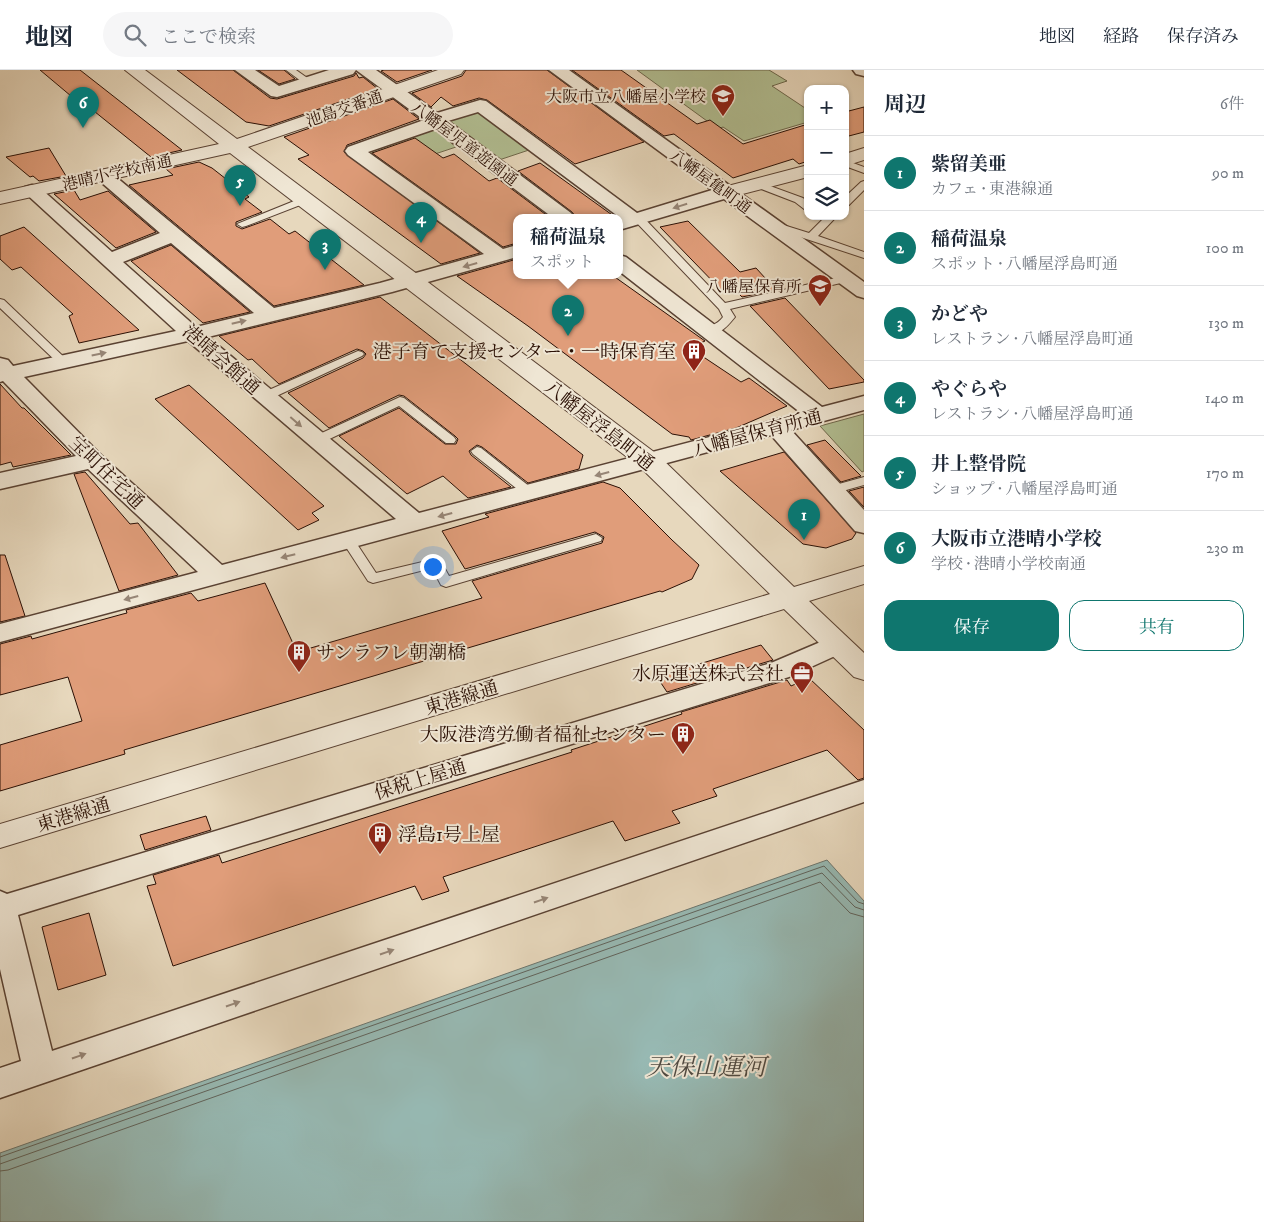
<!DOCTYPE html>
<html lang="ja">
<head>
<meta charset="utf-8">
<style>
	:root { --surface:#fff; --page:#f6f6f7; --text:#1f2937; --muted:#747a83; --line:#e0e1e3; --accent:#0f766e }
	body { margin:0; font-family:"IM FELL DW Pica","Noto Serif JP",serif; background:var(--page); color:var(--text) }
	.controls { position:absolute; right:15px; top:15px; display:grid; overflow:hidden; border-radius:10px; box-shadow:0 1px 4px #0004 }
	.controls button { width:45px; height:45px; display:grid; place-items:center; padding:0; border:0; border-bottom:1px solid var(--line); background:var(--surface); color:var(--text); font:25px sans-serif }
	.you { position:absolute; left:432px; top:496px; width:18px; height:18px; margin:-12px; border:4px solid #fff; border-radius:50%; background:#1a73e8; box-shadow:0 0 0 8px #1a73e833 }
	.badge { display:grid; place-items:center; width:32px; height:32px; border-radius:50%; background:var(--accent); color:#fff; font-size:16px; font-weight:700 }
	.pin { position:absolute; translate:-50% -41px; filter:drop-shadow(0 1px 2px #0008) }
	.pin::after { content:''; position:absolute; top:26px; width:18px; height:15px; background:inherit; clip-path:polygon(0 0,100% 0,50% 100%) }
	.popup { position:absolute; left:513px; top:144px; width:110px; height:65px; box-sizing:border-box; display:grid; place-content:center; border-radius:10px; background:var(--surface); filter:drop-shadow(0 1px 4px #0005); font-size:16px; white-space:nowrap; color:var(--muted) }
	.popup b { font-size:19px; color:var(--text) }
	.popup::after { content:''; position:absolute; left:50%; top:100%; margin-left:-10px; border:10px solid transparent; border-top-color:var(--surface) }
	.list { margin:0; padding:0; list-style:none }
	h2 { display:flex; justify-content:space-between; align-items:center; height:65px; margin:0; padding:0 20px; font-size:21px }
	h2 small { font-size:16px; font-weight:400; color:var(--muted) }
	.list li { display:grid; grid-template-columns:32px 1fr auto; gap:15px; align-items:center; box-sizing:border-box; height:75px; padding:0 20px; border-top:1px solid var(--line) }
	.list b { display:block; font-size:19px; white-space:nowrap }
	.list p { margin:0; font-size:16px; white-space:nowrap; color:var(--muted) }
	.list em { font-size:16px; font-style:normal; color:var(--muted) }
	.actions { display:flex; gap:10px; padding:15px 20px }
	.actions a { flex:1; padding:11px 0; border:1px solid var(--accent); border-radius:15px; text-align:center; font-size:18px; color:var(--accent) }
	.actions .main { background:var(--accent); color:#fff }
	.icon { flex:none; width:28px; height:28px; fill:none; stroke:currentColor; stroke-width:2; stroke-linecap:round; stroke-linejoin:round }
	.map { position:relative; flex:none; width:864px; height:1152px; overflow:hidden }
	header { display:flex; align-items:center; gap:30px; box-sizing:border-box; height:70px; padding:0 25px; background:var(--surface); border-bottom:1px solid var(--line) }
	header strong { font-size:24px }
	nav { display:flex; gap:28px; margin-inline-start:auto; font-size:18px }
	.search { width:350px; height:45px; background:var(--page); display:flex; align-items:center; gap:12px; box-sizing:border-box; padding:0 18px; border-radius:28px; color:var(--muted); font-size:19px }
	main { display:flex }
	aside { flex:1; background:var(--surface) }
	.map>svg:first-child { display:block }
	.green { fill:#b2bf93; stroke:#6e684c }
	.water { fill:#97b9b3; stroke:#6c756d }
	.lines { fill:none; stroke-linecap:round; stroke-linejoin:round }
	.shore { stroke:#61645c; stroke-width:1 }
	.building { fill:#e09d7a; stroke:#2b1005 }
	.service-casing { stroke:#5a4233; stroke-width:2 }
	.minor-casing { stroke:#5a4233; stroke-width:3 }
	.tertiary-casing { stroke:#5a4233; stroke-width:2 }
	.service { fill:#efe6d4; fill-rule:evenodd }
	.minor { fill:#efe6d4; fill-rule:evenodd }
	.tertiary { fill:#efe6d4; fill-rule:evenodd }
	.oneway { fill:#978677 }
	.labels { text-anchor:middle; stroke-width:4; stroke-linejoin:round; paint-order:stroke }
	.far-poi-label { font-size:16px; fill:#2b1005; stroke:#efe6d4; text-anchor:end }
	.far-street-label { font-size:16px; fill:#2b1005; stroke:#efe6d4 }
	.poi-label { font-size:19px; fill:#2b1005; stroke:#efe6d4; text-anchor:end }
	.street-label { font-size:19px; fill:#2b1005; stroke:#efe6d4 }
	.near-water-label { font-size:24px; font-style:italic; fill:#514b42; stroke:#efe6d4 }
</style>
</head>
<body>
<header>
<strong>地図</strong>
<div class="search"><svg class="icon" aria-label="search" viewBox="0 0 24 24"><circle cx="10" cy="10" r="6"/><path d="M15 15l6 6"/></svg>ここで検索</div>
<nav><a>地図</a><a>経路</a><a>保存済み</a></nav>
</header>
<main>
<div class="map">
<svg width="864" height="1152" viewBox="0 0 864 1152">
	<rect width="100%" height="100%" fill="#e7d8bd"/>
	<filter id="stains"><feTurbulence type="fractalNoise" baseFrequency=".004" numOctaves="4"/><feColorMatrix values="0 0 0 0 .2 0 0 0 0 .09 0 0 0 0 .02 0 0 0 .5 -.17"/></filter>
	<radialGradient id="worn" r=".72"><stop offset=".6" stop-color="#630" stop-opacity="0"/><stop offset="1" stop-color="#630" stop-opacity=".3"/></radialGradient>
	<!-- green -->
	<g class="green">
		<polygon points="637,0 769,0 787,11 772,16 808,40 808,52 744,71 723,57 718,59"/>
		<polygon points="474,40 484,43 532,79 499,90 449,52 456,46"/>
		<polygon points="428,59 437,61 456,77 390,99 366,82"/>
		<polygon points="864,344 864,401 862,402 820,356"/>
	</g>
	<!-- water -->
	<polygon class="water" points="827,790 864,831 864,1152 0,1152 0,1083"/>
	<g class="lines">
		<!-- shore -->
		<g class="shore">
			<polyline points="0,1087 824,796 858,832 864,834"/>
			<polyline points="0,1094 822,803 855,837 864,840"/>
			<polyline points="0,1101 8,1100 820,812 850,843 864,847"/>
		</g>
	</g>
	<!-- building -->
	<g class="building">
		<polygon points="40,0 80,0 182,80 151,87 74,25 71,26"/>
		<polygon points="177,0 233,0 270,28 277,29 354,6 356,3 359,8 363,7 378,19 269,56 246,52"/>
		<polygon points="258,0 284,0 295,9 279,14"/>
		<polygon points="384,0 432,0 397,12 381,1"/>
		<polygon points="466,0 547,0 644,72 575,94 487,30 479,28 453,36 441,27 431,37 412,23 462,6"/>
		<polygon points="572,0 621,0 697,54 710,50 743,74 808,54 808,91 799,94 793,89 733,108 674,64 664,66"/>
		<polygon points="393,29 419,49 347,75 344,82 480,183 441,194 298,89 309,85 284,67"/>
		<polygon points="864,37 864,62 845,67 845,42"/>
		<polygon points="415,68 443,88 454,84 489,111 497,108 549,147 517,147 517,173 503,177 372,83"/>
		<polygon points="49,78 66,106 39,111 33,106 30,107 6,87"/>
		<polygon points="199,92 212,98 249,127 245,129 262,142 236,152 236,156 242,159 270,149 289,164 295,161 364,215 274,236 129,115 173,105 166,99"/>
		<polygon points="540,93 615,147 576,147 572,142 518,101"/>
		<polygon points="74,120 80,130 108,121 156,162 116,178 54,124"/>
		<polygon points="688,151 740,202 756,198 776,220 742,227 734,219 723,222 660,157"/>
		<polygon points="24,157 139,260 79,273 69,246 73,244 21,197 12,200 0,189 0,166"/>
		<polygon points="171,175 250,242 203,253 131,191"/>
		<polygon points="517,189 517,205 612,205 705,271 690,278 741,312 749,308 787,336 736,358 691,370 689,367 672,364 528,256 457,206"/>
		<polygon points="380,227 583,385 579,399 528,413 482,377 477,375 469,381 471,385 511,417 468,428 443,406 407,424 339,366 399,338 445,374 456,374 458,369 455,366 404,326 399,325 329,358 288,323 363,288 366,284 363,281 357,279 279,314 252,289 248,290 219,266"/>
		<polygon points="785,228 864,310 864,312 829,319 750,236"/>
		<polygon points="0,314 22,338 24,338 71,385 13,397 11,392 0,395"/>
		<polygon points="189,315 324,436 312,443 319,450 298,460 155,329"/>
		<polygon points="825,370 861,406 841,412 807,375"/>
		<polygon points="784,382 856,463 852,469 826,478 803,474 720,401"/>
		<polygon points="85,402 130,454 138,453 178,505 119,521 74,404"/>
		<polygon points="603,412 620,418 672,470 699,495 692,509 662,522 660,521 124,680 125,684 0,721 0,675 82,651 68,607 0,625 0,574 31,566 32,569 123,544 127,543 126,540 191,523 198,531 265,513 297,582 482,528 472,511 602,473 604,467 595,462 465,499 442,461 489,447 485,444"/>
		<polygon points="864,417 864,437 849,421"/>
		<polygon points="0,485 5,485 25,546 0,552"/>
		<polygon points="761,575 773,590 667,622 657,607"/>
		<polygon points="809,608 864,660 864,708 858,710 827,680 713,719 717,726 672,741 680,753 625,771 613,751 443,807 449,821 422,830 415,816 173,896 147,816 156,814 153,805 219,785 222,793 572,682 571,680 682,644 681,642 787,610 791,616"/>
		<polygon points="206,746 211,760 145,780 140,765"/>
		<polygon points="89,843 106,905 58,920 42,857"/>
	</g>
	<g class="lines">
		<!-- service casing -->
		<g class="service-casing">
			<g id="service">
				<polygon points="286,0 296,0 313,12 308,15 305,14"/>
				<polygon points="845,90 864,97 864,103 845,96"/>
				<polygon points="864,111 864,120 849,135 845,136 845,127 861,112"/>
				<polygon points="759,112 803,128 808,133 808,142 795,132 756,117 756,113"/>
				<polygon points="304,127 309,130 308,132 246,156 242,157 237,154"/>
				<path d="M639 146 643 147 725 233 845 206 850 209 845 212 730 239 735 247C727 257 718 267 705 264L703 262C709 255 716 256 723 247L719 239 635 151V147Z"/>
				<polygon points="826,146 837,146 818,166 864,182 864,188 773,158 772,156 777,153 809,163"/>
				<polygon points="0,229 4,230 67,290 69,292 67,294 59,294 0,238"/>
				<polygon points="358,281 362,282 364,284 362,286 270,329 266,330 260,326 262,323"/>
				<polygon points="400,327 404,328 454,367 456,370 454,373 446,373 399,336 321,373 317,374 311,370 313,367"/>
				<polygon points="477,377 481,378 534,420 536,423 534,426 526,426 473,384 471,381"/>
				<polygon points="864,407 864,415 832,424 826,420 828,417"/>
				<polygon points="596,464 602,468 601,471 446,517 441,515 432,498 373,513 368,511 342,471 343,468 353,468 376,503 435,489 440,490 449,506"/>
			</g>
		</g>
		<!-- minor casing -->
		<g class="minor-casing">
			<g id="minor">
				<polygon points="235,0 255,0 279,16 329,0 356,0 353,4 277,27 271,26"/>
				<path d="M356 0H376L437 43 480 30 486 31 637 143 712 120 549 0H569L864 212V228L857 226 724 129 619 160V147L478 42 448 51 571 143 574 147H552L435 59 368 82 503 179 517 175V187L392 222 208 267 419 443 801 343 619 201V185L626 187 822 337 864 326V340L791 360 864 440V463L855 461 771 365 0 572V554L198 502 88 399 0 419V403L76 386 3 311 0 312V288L8 290 13 296 176 261 23 121 25 117 32 115 39 117 112 182 160 163 94 106 96 102 103 100 110 102 274 238 380 213 484 184 348 85 345 81 348 77 424 50ZM171 173 254 243 196 257 123 192ZM188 271 396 449 222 495 101 385 24 307Z"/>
				<polygon points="853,0 864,0 864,6 856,4"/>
				<polygon points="837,565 846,567 850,574 846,581 789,607 18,845 52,981 864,710 864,732 0,1028 0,998 21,991 0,899 0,821 7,824 771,593"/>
			</g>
		</g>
		<!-- tertiary casing -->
		<g class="tertiary-casing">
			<g id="tertiary">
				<polygon points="125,0 145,0 237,69 438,0 464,0 461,4 248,77 658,385 794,517 864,496 864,514 809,531 864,583 864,610 854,607 784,539 0,778 0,754 770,524 640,397 230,83 0,134 0,122 219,74"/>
				<polygon points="864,78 864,90 845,96 845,84"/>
				<polygon points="808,95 808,107 727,128 720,126 717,122 720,118"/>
			</g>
		</g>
		<!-- service -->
		<use href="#service" class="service"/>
		<!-- minor -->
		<use href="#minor" class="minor"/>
		<!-- tertiary -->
		<use href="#tertiary" class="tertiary"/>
	</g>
	<!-- one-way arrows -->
	<defs><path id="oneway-solid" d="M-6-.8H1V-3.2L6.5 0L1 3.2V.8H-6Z" transform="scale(1.25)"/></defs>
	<g class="oneway">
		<use href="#oneway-solid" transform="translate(680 136) rotate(163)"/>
		<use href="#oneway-solid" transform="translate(470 195) rotate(164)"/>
		<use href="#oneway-solid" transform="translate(239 252) rotate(-13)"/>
		<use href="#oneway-solid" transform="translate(99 284) rotate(-12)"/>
		<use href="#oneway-solid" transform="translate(296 352) rotate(41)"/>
		<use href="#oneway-solid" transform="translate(602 404) rotate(165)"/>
		<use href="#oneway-solid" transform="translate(445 445) rotate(165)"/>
		<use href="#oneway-solid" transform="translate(288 486) rotate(166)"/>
		<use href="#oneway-solid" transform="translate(131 528) rotate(165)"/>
		<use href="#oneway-solid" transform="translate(541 830) rotate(-19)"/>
		<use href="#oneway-solid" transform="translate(387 882) rotate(-19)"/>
		<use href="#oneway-solid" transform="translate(233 934) rotate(-19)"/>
		<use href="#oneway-solid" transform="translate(79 986) rotate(-19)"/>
	</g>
	<!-- icons -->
	<defs>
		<g id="school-pin" transform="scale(1.25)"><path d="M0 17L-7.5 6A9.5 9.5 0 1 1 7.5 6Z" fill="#8f2418" stroke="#efe6d4"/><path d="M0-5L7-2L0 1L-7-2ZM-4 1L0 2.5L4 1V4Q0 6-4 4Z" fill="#fff"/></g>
		<g id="building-pin" transform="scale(1.25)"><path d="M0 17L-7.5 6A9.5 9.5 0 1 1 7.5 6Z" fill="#8f2418" stroke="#efe6d4"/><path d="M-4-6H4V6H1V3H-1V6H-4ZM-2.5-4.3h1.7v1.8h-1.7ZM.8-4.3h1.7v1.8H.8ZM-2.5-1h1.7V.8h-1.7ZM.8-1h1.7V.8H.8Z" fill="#fff"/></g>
		<g id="office-pin" transform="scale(1.25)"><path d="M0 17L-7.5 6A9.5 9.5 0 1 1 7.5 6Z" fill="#8f2418" stroke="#efe6d4"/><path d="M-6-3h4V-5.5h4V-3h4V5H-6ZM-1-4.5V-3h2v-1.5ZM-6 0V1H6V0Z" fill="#fff"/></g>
	</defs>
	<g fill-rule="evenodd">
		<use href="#school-pin" x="723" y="26"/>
		<use href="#school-pin" x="820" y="216"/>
		<use href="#building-pin" x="694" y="281"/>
		<use href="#building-pin" x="299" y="582"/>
		<use href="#office-pin" x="802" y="603"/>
		<use href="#building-pin" x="683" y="664"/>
		<use href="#building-pin" x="380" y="764"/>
	</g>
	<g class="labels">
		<!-- far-poi labels -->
		<g class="far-poi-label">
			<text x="706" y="32">大阪市立八幡屋小学校</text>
			<text x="802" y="222">八幡屋保育所</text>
		</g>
		<!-- far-street labels -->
		<g class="far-street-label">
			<text transform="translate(344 38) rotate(-19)" y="6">池島交番通</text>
			<text transform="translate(465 73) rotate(37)" y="6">八幡屋児童遊園通</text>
			<text transform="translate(117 102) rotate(-13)" y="6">港晴小学校南通</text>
			<text transform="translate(711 111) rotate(36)" y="6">八幡屋亀町通</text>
		</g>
		<!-- poi labels -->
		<g class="poi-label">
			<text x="676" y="288">港子育て支援センター・一時保育室</text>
			<text x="316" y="589" text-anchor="start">サンラフレ朝潮橋</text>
			<text x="784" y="610">水原運送株式会社</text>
			<text x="666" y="671">大阪港湾労働者福祉センター</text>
			<text x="398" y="771" text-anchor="start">浮島1号上屋</text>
		</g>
		<!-- street labels -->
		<g class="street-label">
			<text transform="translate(222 289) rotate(41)" y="7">港晴会館通</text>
			<text transform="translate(600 355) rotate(38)" y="7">八幡屋浮島町通</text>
			<text transform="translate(757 362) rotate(-15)" y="7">八幡屋保育所通</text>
			<text transform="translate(107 402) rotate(44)" y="7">宝町住宅通</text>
			<text transform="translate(461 627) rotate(-17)" y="7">東港線通</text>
			<text transform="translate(420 709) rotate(-17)" y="7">保税上屋通</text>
			<text transform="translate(73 744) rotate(-17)" y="7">東港線通</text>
		</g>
		<!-- near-water labels -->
		<g class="near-water-label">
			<text x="706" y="1005">天保山運河</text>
		</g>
	</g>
	<rect width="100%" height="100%" filter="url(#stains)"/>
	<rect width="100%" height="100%" fill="url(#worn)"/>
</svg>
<div class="controls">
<button>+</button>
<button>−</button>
<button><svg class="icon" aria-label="layers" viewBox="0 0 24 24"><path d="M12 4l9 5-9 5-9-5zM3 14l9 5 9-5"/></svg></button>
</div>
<div class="you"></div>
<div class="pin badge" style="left:804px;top:470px">1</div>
<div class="pin badge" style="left:568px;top:266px">2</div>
<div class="popup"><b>稲荷温泉</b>スポット</div>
<div class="pin badge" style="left:325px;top:200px">3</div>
<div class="pin badge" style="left:421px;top:173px">4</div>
<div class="pin badge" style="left:240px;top:136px">5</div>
<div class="pin badge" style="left:83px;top:58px">6</div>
</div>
<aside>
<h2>周辺<small>6件</small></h2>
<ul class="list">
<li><span class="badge">1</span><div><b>紫留美亜</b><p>カフェ · 東港線通</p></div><em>90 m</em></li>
<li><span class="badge">2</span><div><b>稲荷温泉</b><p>スポット · 八幡屋浮島町通</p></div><em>100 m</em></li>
<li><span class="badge">3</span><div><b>かどや</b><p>レストラン · 八幡屋浮島町通</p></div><em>130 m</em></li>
<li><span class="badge">4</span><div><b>やぐらや</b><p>レストラン · 八幡屋浮島町通</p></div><em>140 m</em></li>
<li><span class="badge">5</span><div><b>井上整骨院</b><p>ショップ · 八幡屋浮島町通</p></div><em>170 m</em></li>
<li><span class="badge">6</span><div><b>大阪市立港晴小学校</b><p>学校 · 港晴小学校南通</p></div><em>230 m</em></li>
</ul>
<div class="actions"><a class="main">保存</a><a>共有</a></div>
</aside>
</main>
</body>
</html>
